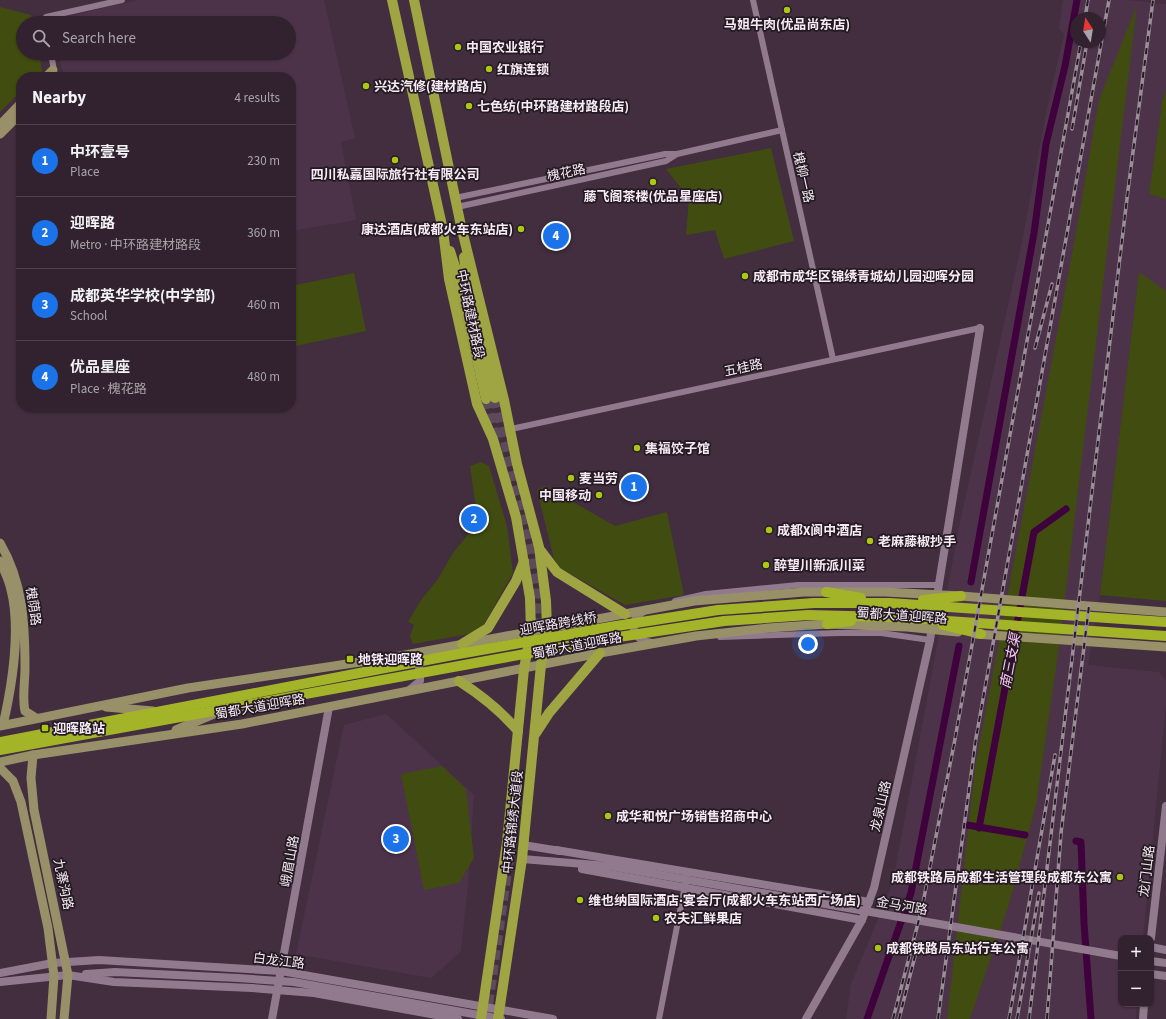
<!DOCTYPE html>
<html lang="en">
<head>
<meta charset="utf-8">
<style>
	:root { --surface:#32222f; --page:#3a2a37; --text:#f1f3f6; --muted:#a8a4aa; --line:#4d3f4b; --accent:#1a73e8 }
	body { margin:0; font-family:"Source Sans 3","Noto Sans SC",sans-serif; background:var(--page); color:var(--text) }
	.controls { position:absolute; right:12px; bottom:12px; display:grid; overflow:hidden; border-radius:8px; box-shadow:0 1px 3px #0004 }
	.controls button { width:36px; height:36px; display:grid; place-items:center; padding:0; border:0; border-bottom:1px solid var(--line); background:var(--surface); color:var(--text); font:20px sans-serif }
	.compass { position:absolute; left:1070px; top:12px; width:36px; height:36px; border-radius:50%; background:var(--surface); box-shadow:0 1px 3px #0004; rotate:348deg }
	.you { position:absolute; left:808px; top:644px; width:14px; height:14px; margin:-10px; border:3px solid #fff; border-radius:50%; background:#1a73e8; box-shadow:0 0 0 6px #1a73e833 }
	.badge { display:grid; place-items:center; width:26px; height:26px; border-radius:50%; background:var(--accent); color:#fff; font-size:13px; font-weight:700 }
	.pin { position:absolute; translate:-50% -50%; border:2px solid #fff; box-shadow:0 1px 4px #0006 }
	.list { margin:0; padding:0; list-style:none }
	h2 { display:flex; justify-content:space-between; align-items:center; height:52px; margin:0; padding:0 16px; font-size:17px }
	h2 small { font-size:13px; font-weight:400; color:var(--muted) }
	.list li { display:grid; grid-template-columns:26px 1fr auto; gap:12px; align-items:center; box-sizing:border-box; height:72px; padding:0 16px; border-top:1px solid var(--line) }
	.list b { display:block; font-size:15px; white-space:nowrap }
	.list p { margin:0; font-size:13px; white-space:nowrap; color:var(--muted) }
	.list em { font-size:13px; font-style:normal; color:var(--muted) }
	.icon { flex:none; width:22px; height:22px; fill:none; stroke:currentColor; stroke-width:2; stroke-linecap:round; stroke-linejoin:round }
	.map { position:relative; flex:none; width:1166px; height:1019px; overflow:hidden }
	.search { position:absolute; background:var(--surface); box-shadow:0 1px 3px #0004; left:16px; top:16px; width:280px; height:44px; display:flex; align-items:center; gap:10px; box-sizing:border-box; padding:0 14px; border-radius:22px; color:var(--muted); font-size:15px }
	.panel { position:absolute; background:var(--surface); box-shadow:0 1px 3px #0004; left:16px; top:72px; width:280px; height:340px; border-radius:16px }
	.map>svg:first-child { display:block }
	.built { fill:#4d334a; fill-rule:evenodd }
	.green { fill:#414c10 }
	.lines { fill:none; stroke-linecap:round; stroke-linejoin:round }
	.canal { stroke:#3f023d; stroke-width:7 }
	.primary-tunnel { stroke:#5d4a5a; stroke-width:10; stroke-dasharray:10 5; stroke-linecap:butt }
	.minor { stroke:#917a8e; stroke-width:6 }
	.tertiary { stroke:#917a8e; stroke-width:8 }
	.secondary { stroke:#989068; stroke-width:9 }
	.primary { stroke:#9fa542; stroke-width:10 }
	.trunk { stroke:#a4b429; stroke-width:10 }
	.rail-casing { stroke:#9d8d9b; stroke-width:3.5 }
	.rail { stroke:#231a22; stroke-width:2; stroke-dasharray:6; stroke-linecap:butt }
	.poi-dot { fill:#abc614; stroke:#231a22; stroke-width:1.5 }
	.labels { text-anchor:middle; stroke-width:3.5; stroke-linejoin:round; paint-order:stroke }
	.poi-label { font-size:13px; font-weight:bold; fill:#f7eaf5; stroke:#231a22; text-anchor:start }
	.street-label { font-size:13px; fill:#f7eaf5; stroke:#231a22 }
	.water-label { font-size:14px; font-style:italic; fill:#fcc6f6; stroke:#231a22 }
</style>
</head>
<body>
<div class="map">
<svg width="1166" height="1019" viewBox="0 0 1166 1019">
	<rect width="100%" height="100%" fill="#422e3f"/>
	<!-- built -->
	<g class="built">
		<polygon points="139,0 324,0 355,138 341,142 356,220 291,231 291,77 64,77 58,53 289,53 289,23 51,23 51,20"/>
		<path d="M1063 0H1128L1166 4V89L1162 102 1149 194 1166 199V291L1139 273 1100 595 1088 665 1159 672 1166 681V703L1143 938H1121V1004H1137L1136 1019H846L851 984 893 882 960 522 1021 247 1046 113 1064 34 1059 28ZM1076 18H1100V42H1076Z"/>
		<polygon points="386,714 474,795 468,884 461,951 431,978 296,954 344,725"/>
	</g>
	<!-- green -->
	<g class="green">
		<polygon points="1137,5 1059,647 1036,805 1008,907 970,1019 947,1019 975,768 1075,238 1099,100"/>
		<polygon points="0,7 31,15 33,23 23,23 23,53 39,53 42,71 36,77 21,77 21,91 0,112"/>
		<polygon points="1166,89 1166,199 1149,194 1162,102"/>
		<polygon points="771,148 794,241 724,259 715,230 686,235 689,198 666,169"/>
		<polygon points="1139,272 1166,291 1166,601 1100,595"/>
		<polygon points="354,273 366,331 291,347 291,286"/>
		<polygon points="481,462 489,466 507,526 513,573 483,626 474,633 413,644 410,636 414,625 408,622 421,600 438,579 453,553 478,522 470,466"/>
		<polygon points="545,486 615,526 667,512 684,595 625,605 560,568 554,559 537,490"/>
		<polygon points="442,766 466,789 474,858 459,883 424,890 401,774"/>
	</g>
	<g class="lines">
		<!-- canal -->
		<g class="canal">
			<polyline points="971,582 1034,233 1046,144 1065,66 1077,0"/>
			<polyline points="967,825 1025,835"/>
			<polyline points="979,828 1034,532 1066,509"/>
			<polyline points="1076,841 1081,842 1084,923 1091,1019"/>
			<polyline points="867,1019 911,893 959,646"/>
		</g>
		<!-- primary-tunnel -->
		<g class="primary-tunnel">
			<polyline points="495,398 531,553 536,585 537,660"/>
			<polyline points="486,399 496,440"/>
			<polyline points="486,1019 513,830"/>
		</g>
		<!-- minor -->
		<g class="minor">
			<polyline points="753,0 833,359"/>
			<polyline points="47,23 46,17 122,0"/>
			<polyline points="51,53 55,77"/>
			<polyline points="455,198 665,154 677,154 782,130"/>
			<polyline points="457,207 666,161 677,154"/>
			<polyline points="511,429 980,328"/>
			<polyline points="675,601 706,594 798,585 938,585"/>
			<polyline points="720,637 839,633 881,633 930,640"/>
			<polyline points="659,1019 687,875"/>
		</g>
		<!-- tertiary -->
		<g class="tertiary">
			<path d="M645 610C627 622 631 639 652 643"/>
			<path d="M408 691 420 681C420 673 421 663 413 659"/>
			<polyline points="523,845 560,851"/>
			<polyline points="556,850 869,902"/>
			<polyline points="522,859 609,866 1121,956"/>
			<polyline points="582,869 862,920"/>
			<polyline points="1151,938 1166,806"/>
			<polyline points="1151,947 1166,950"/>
			<polyline points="1151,961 1166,963"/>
			<polyline points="0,973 53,963 99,960 281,971 553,1019"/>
			<polyline points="86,974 115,972 238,978 294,982 501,1019"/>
			<polyline points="1151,974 1166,976"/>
			<polyline points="0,982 68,975 114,982 252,988 314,993 458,1019"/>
			<polyline points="272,1019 329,707"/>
			<polyline points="806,1019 862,920 874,888 930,640 980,328"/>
			<polyline points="1143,1019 1144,1004"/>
		</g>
		<!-- secondary -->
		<g class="secondary">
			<polyline points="46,77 53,70"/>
			<polyline points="0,125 21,103"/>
			<polyline points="0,134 21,113"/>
			<path d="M0 543C23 582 25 624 25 668 25 683 22 697 25 711L36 718"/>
			<path d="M0 561C4 570 9 580 11 590 21 629 12 686 3 725"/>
			<polyline points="975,634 1166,647"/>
			<polyline points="106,707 153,711"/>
			<polyline points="0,726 188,688 400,656 694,601 804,592 885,592 961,596 1166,612"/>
			<polyline points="176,730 216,713"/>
			<polyline points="33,755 31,778 34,810 68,975 64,1019"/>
			<polyline points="0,762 33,755 242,724 600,653 696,636 768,628 827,624 907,627 958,632"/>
			<polyline points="0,768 13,781 21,802 48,928 54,976 51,1019"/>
		</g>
		<!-- primary -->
		<g class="primary">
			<polyline points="392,0 443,230 449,279 477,404 493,439 516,517 530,598 531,631 524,669 507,842 481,1019"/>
			<polyline points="414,0 461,226 504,400 517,464 539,547 546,601 547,628 541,665 522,859 498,1019"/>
			<polyline points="450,251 458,276 486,399"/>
			<polyline points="464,257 466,275 495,398"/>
			<polyline points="541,551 557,572 625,614"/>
			<polyline points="462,644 488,628 516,581 524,561"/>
			<path d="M459 681C481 695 501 711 518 731"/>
			<polyline points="536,733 549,713 600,653"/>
		</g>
		<!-- trunk -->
		<g class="trunk">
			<polyline points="826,592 861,598"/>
			<polyline points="923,600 961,596"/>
			<polyline points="827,624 851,621"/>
			<polyline points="943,625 981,634"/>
			<polyline points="0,742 453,655 610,627 718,610 814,603 890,603 1166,622"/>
			<polyline points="0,750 612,638 724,621 808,615 889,617 1166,636"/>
		</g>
		<!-- rail casing -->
		<g class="rail-casing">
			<g id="rail">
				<polyline points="1085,18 1088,0"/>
				<polyline points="1072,129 1087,42"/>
				<polyline points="1035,348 1052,284"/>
				<polyline points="893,1019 922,908 955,739 1081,42"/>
				<polyline points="899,1019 915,956"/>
				<polyline points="938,1019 976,738 1109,0"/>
				<polyline points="1009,1019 1055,755"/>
				<polyline points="1017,1019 1039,893"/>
				<polyline points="1029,1019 1128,190 1153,0"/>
				<polyline points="1047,1019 1061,833 1089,606"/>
			</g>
		</g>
		<!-- rail -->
		<use href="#rail" class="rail"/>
	</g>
	<!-- markers -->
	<g class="poi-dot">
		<circle cx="787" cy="10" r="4"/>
		<circle cx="458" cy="47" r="4"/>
		<circle cx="489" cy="69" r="4"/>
		<circle cx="366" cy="86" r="4"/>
		<circle cx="469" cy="106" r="4"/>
		<circle cx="395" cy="160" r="4"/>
		<circle cx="653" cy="182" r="4"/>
		<circle cx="521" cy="229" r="4"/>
		<circle cx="745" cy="276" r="4"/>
		<circle cx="637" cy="448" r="4"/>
		<circle cx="571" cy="478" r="4"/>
		<circle cx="599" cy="495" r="4"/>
		<circle cx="769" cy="530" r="4"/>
		<circle cx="870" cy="541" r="4"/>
		<circle cx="766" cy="565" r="4"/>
		<rect x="346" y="655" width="8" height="8" rx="2"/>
		<rect x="41" y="724" width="8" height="8" rx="2"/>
		<circle cx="608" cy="816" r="4"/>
		<circle cx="1120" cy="877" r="4"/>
		<circle cx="580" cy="900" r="4"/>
		<circle cx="656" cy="918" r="4"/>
		<circle cx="878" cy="948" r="4"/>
	</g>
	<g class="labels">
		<!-- poi labels -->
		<g class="poi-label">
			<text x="787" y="29" text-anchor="middle">马姐牛肉(优品尚东店)</text>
			<text x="466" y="52">中国农业银行</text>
			<text x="497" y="74">红旗连锁</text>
			<text x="374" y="91">兴达汽修(建材路店)</text>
			<text x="477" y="111">七色纺(中环路建材路段店)</text>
			<text x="395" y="179" text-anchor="middle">四川私嘉国际旅行社有限公司</text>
			<text x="653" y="201" text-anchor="middle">藤飞阁茶楼(优品星座店)</text>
			<text x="513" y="234" text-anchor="end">康达酒店(成都火车东站店)</text>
			<text x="753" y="281">成都市成华区锦绣青城幼儿园迎晖分园</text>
			<text x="645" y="453">集福饺子馆</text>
			<text x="579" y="483">麦当劳</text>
			<text x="591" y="500" text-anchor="end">中国移动</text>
			<text x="777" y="535">成都X阆中酒店</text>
			<text x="878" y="546">老麻藤椒抄手</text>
			<text x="774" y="570">醉望川新派川菜</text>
			<text x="358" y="664">地铁迎晖路</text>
			<text x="53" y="733">迎晖路站</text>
			<text x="616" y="821">成华和悦广场销售招商中心</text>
			<text x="1112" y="882" text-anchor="end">成都铁路局成都生活管理段成都东公寓</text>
			<text x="588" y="905">维也纳国际酒店·宴会厅(成都火车东站西广场店)</text>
			<text x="664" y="923">农夫汇鲜果店</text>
			<text x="886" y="953">成都铁路局东站行车公寓</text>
		</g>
		<!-- street labels -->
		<g class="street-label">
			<text transform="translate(566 172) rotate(-12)" y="5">槐花路</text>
			<text transform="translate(804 177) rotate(77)" y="5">槐柳一路</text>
			<text transform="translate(471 314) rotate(78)" y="5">中环路建材路段</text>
			<text transform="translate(743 367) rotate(-12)" y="5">五桂路</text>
			<text transform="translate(34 606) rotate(82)" y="5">槐荫路</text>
			<text transform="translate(902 615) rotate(4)" y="5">蜀都大道迎晖路</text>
			<text transform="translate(558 623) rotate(-10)" y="5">迎晖路跨线桥</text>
			<text transform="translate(577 645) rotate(-11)" y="5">蜀都大道迎晖路</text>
			<text transform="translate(260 706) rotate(-10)" y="5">蜀都大道迎晖路</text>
			<text transform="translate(880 806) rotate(-77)" y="5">龙泉山路</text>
			<text transform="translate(512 822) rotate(-84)" y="5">中环路锦绣大道段</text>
			<text transform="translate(289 861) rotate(-80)" y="5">峨眉山路</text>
			<text transform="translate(1146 871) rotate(-83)" y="5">龙门山路</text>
			<text transform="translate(64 884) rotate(78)" y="5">九寨沟路</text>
			<text transform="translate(902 905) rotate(10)" y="5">金马河路</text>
			<text transform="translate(279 960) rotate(7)" y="5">白龙江路</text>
		</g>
		<!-- water labels -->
		<g class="water-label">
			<text transform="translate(1010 661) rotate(-79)" y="5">南三支渠</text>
		</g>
	</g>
</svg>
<div class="controls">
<button>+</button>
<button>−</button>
</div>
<svg class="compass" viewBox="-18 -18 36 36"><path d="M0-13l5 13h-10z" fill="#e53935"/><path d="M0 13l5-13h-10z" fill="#a8a4aa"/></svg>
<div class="you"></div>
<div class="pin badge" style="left:634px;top:487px">1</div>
<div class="pin badge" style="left:474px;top:519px">2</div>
<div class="pin badge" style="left:396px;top:839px">3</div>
<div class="pin badge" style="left:556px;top:236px">4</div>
<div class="search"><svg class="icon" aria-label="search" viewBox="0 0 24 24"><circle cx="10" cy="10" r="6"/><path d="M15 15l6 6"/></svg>Search here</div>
<section class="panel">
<h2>Nearby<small>4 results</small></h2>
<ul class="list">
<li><span class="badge">1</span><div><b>中环壹号</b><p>Place</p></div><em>230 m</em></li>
<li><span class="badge">2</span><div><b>迎晖路</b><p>Metro · 中环路建材路段</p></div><em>360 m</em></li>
<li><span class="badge">3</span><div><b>成都英华学校(中学部)</b><p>School</p></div><em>460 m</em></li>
<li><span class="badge">4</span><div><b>优品星座</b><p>Place · 槐花路</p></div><em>480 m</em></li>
</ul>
</section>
</div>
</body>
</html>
